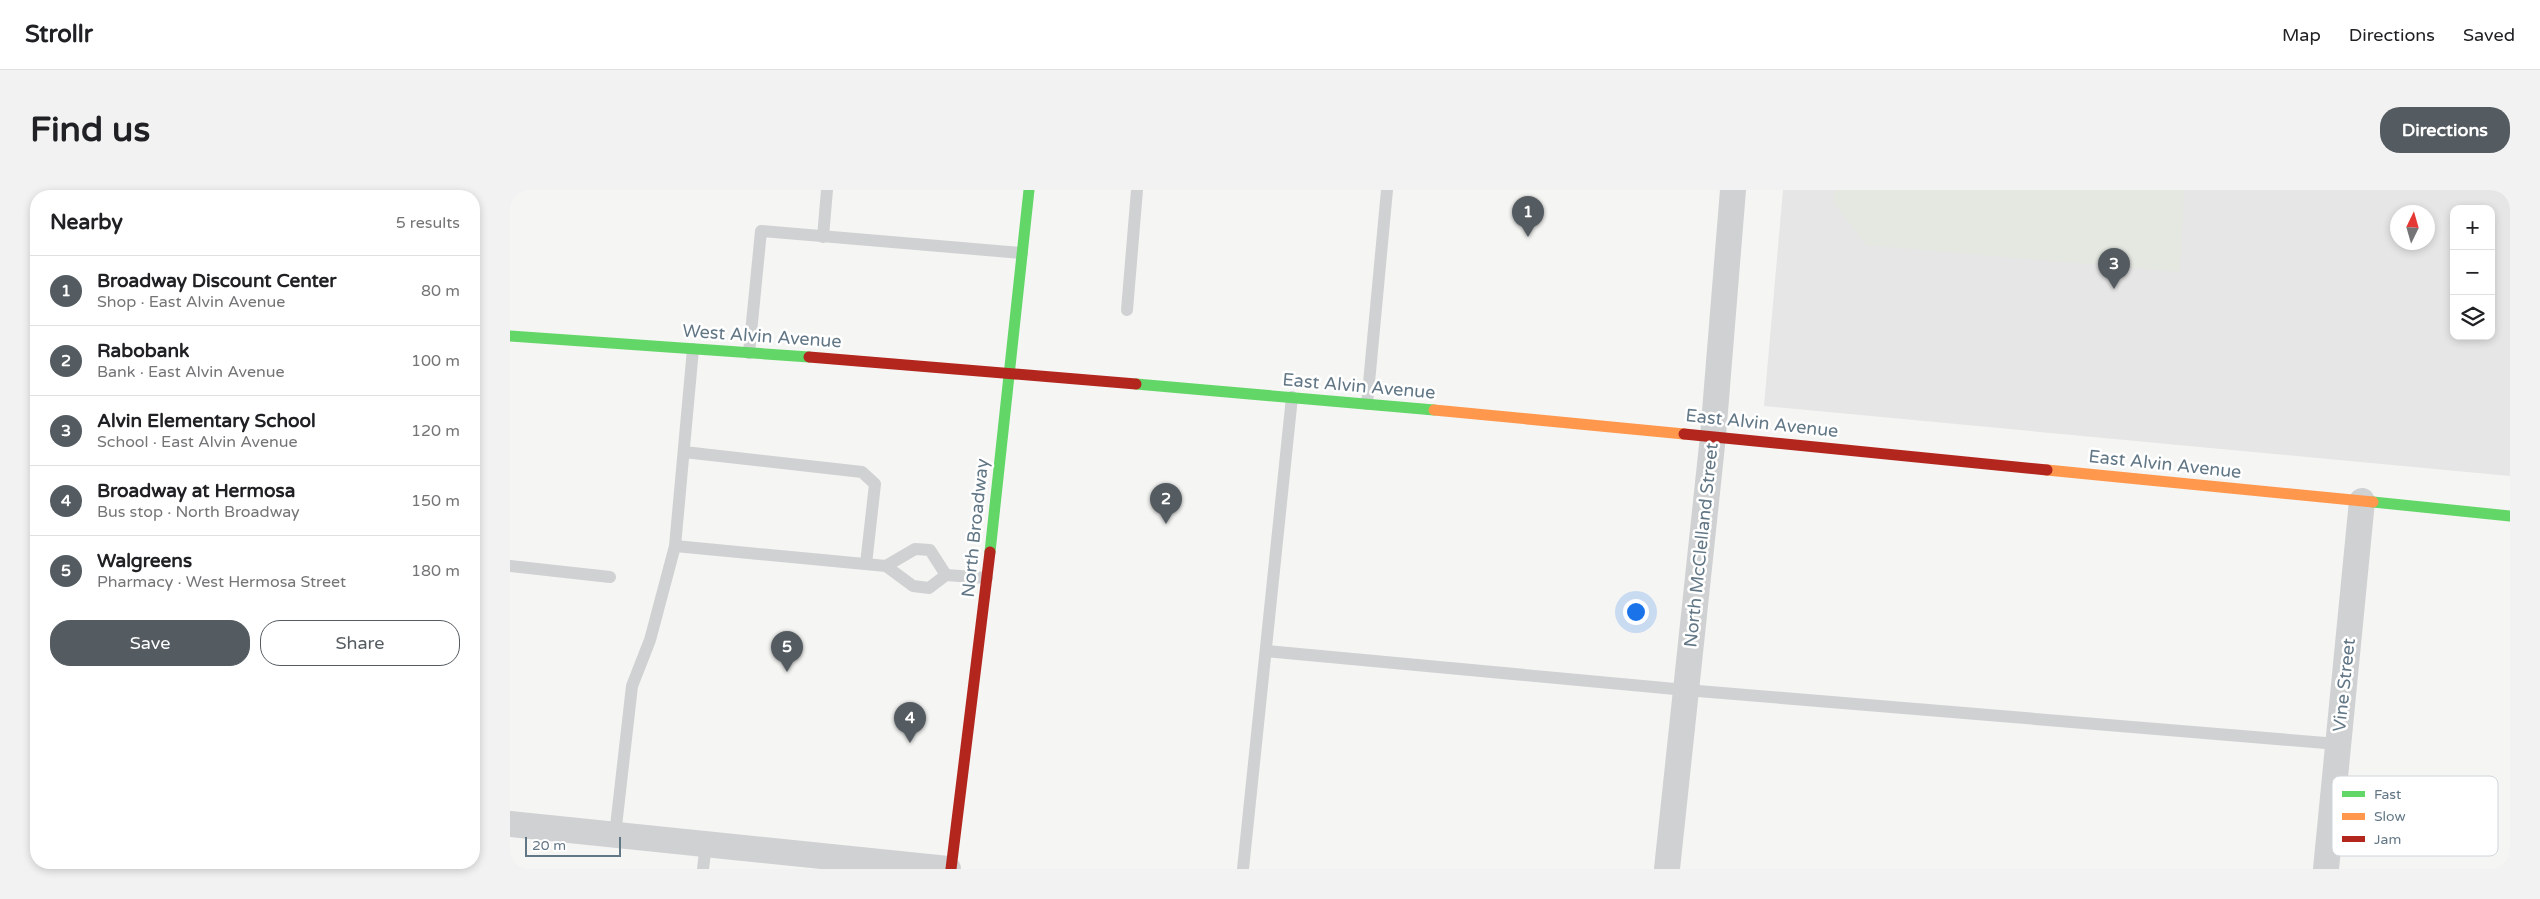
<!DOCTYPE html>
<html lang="en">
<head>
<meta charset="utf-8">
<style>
	:root { --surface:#fff; --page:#f2f2f2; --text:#202124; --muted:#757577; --line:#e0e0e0; --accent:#555c61 }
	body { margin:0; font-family:"Varela Round",sans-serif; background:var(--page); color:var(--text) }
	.controls { position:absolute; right:15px; top:15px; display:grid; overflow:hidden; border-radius:10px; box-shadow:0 2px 8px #0003 }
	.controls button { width:45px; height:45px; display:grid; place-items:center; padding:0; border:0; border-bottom:1px solid var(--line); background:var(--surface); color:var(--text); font:25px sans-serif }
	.compass { position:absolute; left:1880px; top:15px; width:45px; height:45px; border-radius:50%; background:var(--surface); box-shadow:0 2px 8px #0003; rotate:5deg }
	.scale { position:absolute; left:15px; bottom:12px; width:96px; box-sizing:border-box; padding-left:5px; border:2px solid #627786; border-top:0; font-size:14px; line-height:18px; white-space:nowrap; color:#627786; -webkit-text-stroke:4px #fff; paint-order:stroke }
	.you { position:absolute; left:1125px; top:421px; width:18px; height:18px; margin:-12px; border:4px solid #fff; border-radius:50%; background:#1a73e8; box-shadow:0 0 0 8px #1a73e833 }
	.badge { display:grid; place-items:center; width:32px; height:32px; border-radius:50%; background:var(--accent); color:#fff; font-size:16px; font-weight:700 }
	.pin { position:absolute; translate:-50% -41px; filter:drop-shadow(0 1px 2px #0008) }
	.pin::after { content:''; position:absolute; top:26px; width:18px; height:15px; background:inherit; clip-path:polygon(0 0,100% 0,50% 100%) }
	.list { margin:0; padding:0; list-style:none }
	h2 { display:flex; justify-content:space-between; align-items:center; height:65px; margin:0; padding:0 20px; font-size:21px }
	h2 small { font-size:16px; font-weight:400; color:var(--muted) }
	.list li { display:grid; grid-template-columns:32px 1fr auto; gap:15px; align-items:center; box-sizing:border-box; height:70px; padding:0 20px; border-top:1px solid var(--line) }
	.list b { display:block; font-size:19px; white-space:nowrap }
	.list p { margin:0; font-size:16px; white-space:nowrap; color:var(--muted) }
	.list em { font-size:16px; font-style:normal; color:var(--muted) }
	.actions { display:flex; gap:10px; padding:15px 20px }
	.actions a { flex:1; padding:11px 0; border:1px solid var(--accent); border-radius:20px; text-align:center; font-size:18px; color:var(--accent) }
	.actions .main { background:var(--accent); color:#fff }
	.icon { flex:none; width:28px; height:28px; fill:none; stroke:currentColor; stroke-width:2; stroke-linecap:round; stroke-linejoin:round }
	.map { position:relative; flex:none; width:2000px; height:679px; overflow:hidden; border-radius:20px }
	header { display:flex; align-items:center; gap:30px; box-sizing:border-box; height:70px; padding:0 25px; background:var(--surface); border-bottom:1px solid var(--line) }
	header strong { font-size:24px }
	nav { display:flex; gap:28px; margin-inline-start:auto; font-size:18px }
	.intro { display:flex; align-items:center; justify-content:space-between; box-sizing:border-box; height:120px; padding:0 30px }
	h1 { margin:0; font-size:35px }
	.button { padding:12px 22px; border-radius:20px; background:var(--accent); color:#fff; font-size:18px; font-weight:700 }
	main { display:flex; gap:30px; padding:0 30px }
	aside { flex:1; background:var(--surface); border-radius:20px; box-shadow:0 2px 8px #0003 }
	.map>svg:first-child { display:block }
	.built { fill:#e5e6e5; fill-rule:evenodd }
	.green { fill:#e4e8e1 }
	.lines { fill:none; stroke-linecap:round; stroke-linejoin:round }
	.lane { stroke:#d0d1d2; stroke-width:12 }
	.street { stroke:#d0d1d2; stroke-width:26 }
	.fast { stroke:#63d668; stroke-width:11 }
	.slow { stroke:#ff974d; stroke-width:11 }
	.jam { stroke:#b3261e; stroke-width:11 }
	.labels { text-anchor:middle; stroke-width:5; stroke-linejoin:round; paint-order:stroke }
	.street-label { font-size:18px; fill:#627786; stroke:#fff }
	.key { fill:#fff; stroke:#d0d6db; stroke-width:1 }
	.key-label { font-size:14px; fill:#627786 }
</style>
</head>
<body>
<header>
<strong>Strollr</strong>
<nav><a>Map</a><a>Directions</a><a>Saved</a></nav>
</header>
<div class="intro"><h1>Find us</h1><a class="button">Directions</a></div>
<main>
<aside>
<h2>Nearby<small>5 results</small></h2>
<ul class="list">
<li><span class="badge">1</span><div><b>Broadway Discount Center</b><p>Shop · East Alvin Avenue</p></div><em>80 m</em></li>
<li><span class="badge">2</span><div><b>Rabobank</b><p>Bank · East Alvin Avenue</p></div><em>100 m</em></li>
<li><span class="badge">3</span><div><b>Alvin Elementary School</b><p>School · East Alvin Avenue</p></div><em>120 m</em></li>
<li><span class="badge">4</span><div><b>Broadway at Hermosa</b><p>Bus stop · North Broadway</p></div><em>150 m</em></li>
<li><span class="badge">5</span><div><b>Walgreens</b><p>Pharmacy · West Hermosa Street</p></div><em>180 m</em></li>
</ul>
<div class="actions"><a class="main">Save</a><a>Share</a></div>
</aside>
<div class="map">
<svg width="2000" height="679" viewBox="0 0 2000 679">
	<rect width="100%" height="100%" fill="#f5f5f3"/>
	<!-- built -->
	<path class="built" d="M1273 0H2000V286L1254 216ZM1944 19H1981V146H1944ZM1888 22H1918V52H1888Z"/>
	<!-- green -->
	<polygon class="green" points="1325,0 1674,0 1670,82 1356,55 1323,12"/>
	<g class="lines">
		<!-- lane -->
		<g class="lane">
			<polyline points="313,47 317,0"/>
			<polyline points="617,120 627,0"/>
			<polyline points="239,163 251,41 512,63"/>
			<polyline points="857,214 877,0"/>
			<polyline points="174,262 352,282 365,294 356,374"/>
			<polyline points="165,356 376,376 403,396 419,398 436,385 477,388"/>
			<polyline points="0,376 100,387"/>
			<polyline points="376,376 405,359 420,360 436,385"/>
			<polyline points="756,461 1176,500 1828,554"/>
			<polyline points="105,645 122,496 140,450 165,356 183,159"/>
			<polyline points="193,679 196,654"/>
			<polyline points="733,679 782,207"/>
		</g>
		<!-- street -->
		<g class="street">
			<polyline points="0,634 438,679"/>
			<polyline points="1157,679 1203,246 1223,0"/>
			<polyline points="1816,679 1852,311"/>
		</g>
		<!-- fast -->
		<g class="fast">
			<polyline points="0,146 299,167"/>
			<polyline points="626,194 924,220"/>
			<polyline points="1863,312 2000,326"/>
			<polyline points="480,362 519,0"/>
		</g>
		<!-- slow -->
		<g class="slow">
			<polyline points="924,220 1174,244"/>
			<polyline points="1537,280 1863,312"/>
		</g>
		<!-- jam -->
		<g class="jam">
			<polyline points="299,167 626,194"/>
			<polyline points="1174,244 1537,280"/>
			<polyline points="441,679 480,362"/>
		</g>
	</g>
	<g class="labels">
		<!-- street labels -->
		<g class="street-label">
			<text transform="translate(252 146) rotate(4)" y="6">West Alvin Avenue</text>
			<text transform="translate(849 196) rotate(5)" y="6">East Alvin Avenue</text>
			<text transform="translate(1252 233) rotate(6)" y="6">East Alvin Avenue</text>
			<text transform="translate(1655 274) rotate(6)" y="6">East Alvin Avenue</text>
			<text transform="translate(465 338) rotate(-84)" y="6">North Broadway</text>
			<text transform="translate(1191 355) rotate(-84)" y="6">North McClelland Street</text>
			<text transform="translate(1834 495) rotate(-84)" y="6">Vine Street</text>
		</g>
	</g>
	<!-- legend -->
	<rect x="1822" y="586" width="166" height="80" rx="8" class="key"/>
	<rect x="1832" y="601" width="23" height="6" fill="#63d668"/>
	<rect x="1832" y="623" width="23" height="7" fill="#ff974d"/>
	<rect x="1832" y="646" width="23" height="6" fill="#b3261e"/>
	<g class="key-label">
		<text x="1864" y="609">Fast</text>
		<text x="1864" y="631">Slow</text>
		<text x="1864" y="654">Jam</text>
	</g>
</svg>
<div class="controls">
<button>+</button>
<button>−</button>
<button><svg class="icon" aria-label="layers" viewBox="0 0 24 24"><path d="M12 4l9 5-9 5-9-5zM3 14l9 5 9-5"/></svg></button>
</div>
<svg class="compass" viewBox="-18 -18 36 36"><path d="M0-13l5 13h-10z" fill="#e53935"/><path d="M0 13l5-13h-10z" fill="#757577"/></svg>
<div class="scale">20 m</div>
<div class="you"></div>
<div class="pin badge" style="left:1018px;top:47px">1</div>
<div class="pin badge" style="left:656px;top:334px">2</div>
<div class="pin badge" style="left:1604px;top:99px">3</div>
<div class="pin badge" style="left:400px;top:553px">4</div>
<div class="pin badge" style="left:277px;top:482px">5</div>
</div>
</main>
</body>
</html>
